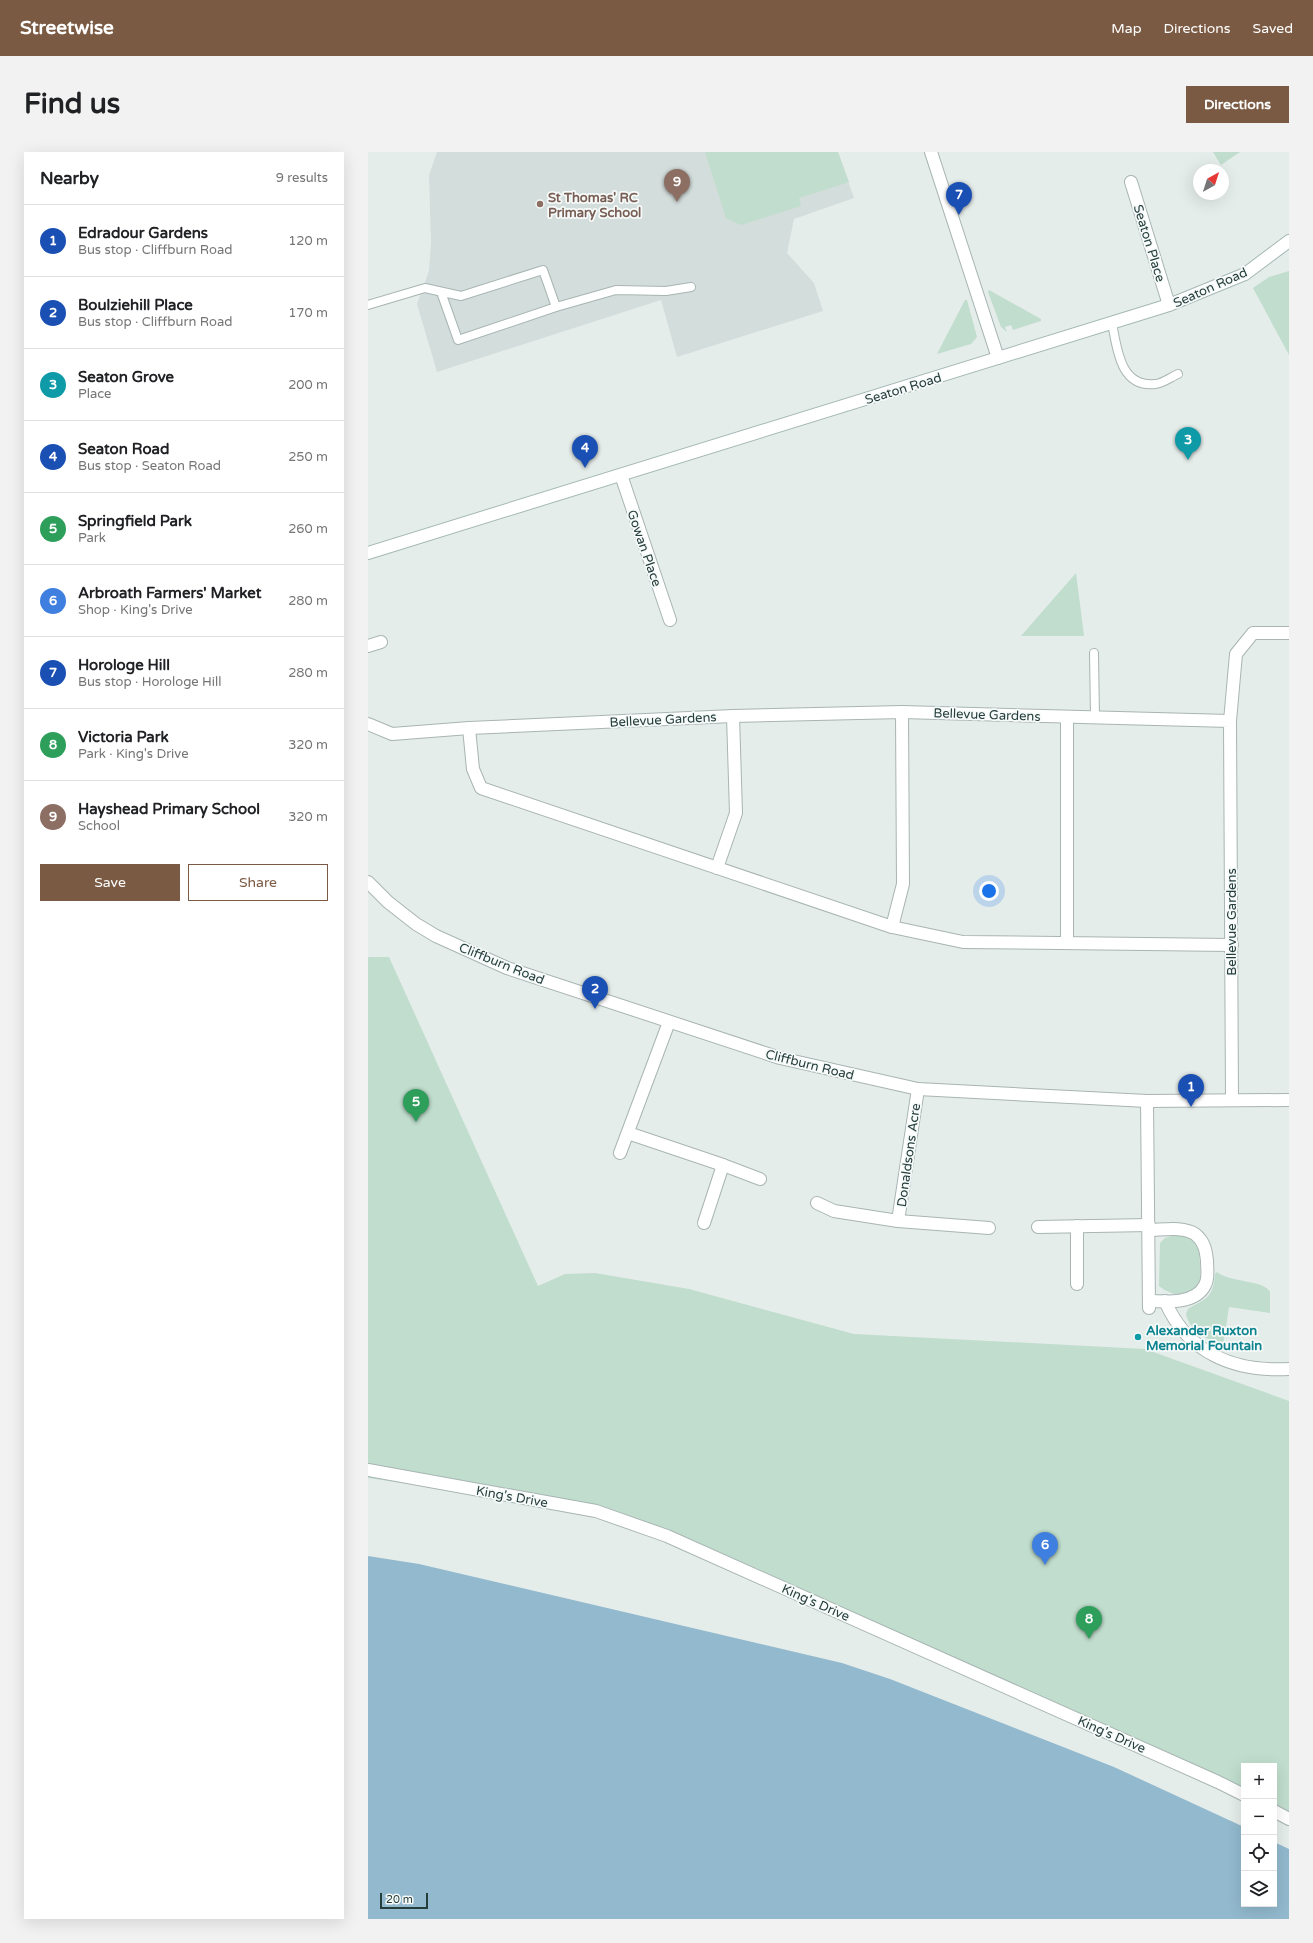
<!DOCTYPE html>
<html lang="en">
<head>
<meta charset="utf-8">
<style>
	:root { --surface:#fff; --page:#f2f2f2; --text:#202124; --muted:#757577; --line:#e0e0e0; --accent:#7a5a43 }
	body { margin:0; font-family:"Varela Round",sans-serif; background:var(--page); color:var(--text) }
	.controls { position:absolute; right:12px; bottom:12px; display:grid; overflow:hidden; border-radius:0px; box-shadow:0 4px 16px #0002 }
	.controls button { width:36px; height:36px; display:grid; place-items:center; padding:0; border:0; border-bottom:1px solid var(--line); background:var(--surface); color:var(--text); font:20px sans-serif }
	.compass { position:absolute; left:825px; top:12px; width:36px; height:36px; border-radius:50%; background:var(--surface); box-shadow:0 4px 16px #0002; rotate:39deg }
	.scale { position:absolute; left:12px; bottom:10px; width:48px; box-sizing:border-box; padding-left:4px; border:2px solid #253e3c; border-top:0; font-size:11px; line-height:14px; white-space:nowrap; color:#253e3c; -webkit-text-stroke:3px #f6faf9; paint-order:stroke }
	.you { position:absolute; left:621px; top:739px; width:14px; height:14px; margin:-10px; border:3px solid #fff; border-radius:50%; background:#1a73e8; box-shadow:0 0 0 6px #1a73e833 }
	.badge { display:grid; place-items:center; width:26px; height:26px; border-radius:50%; background:var(--accent); color:#fff; font-size:13px; font-weight:700 }
	.pin { position:absolute; translate:-50% -33px; filter:drop-shadow(0 1px 2px #0008) }
	.pin::after { content:''; position:absolute; top:21px; width:14px; height:12px; background:inherit; clip-path:polygon(0 0,100% 0,50% 100%) }
	.list { margin:0; padding:0; list-style:none }
	h2 { display:flex; justify-content:space-between; align-items:center; height:52px; margin:0; padding:0 16px; font-size:17px }
	h2 small { font-size:13px; font-weight:400; color:var(--muted) }
	.list li { display:grid; grid-template-columns:26px 1fr auto; gap:12px; align-items:center; box-sizing:border-box; height:72px; padding:0 16px; border-top:1px solid var(--line) }
	.list b { display:block; font-size:15px; white-space:nowrap }
	.list p { margin:0; font-size:13px; white-space:nowrap; color:var(--muted) }
	.list em { font-size:13px; font-style:normal; color:var(--muted) }
	.actions { display:flex; gap:8px; padding:12px 16px }
	.actions a { flex:1; padding:9px 0; border:1px solid var(--accent); border-radius:0px; text-align:center; font-size:14px; color:var(--accent) }
	.actions .main { background:var(--accent); color:#fff }
	.icon { flex:none; width:22px; height:22px; fill:none; stroke:currentColor; stroke-width:2; stroke-linecap:round; stroke-linejoin:round }
	.map { position:relative; flex:none; width:921px; height:1767px; overflow:hidden; border-radius:0px }
	header { display:flex; align-items:center; gap:24px; box-sizing:border-box; height:56px; padding:0 20px; background:var(--accent); color:#fff }
	header strong { font-size:19px }
	nav { display:flex; gap:22px; margin-inline-start:auto; font-size:14px }
	.intro { display:flex; align-items:center; justify-content:space-between; box-sizing:border-box; height:96px; padding:0 24px }
	h1 { margin:0; font-size:28px }
	.button { padding:10px 18px; border-radius:0px; background:var(--accent); color:#fff; font-size:14px; font-weight:700 }
	main { display:flex; gap:24px; padding:0 24px }
	aside { flex:1; background:var(--surface); border-radius:0px; box-shadow:0 4px 16px #0002 }
	.map>svg:first-child { display:block }
	.built { fill:#d3dddb }
	.green { fill:#c0ddcd }
	.water { fill:#92b9ce }
	.lines { fill:none; stroke-linecap:round; stroke-linejoin:round }
	.lane-casing { stroke:#a8b5b3; stroke-width:10 }
	.street-casing { stroke:#a8b5b3; stroke-width:14 }
	.secondary-casing { stroke:#a4b8b5; stroke-width:14 }
	.lane { stroke:#fff; stroke-width:8 }
	.street { stroke:#fff; stroke-width:12 }
	.secondary { stroke:#fff; stroke-width:12 }
	.education-dot { fill:#8d6e63; stroke:#f6faf9; stroke-width:1.5 }
	.culture-dot { fill:#0f9aa8; stroke:#f6faf9; stroke-width:1.5 }
	.labels { text-anchor:middle; stroke-width:3.5; stroke-linejoin:round; paint-order:stroke }
	.education-label { font-size:13px; font-weight:bold; fill:#785e54; stroke:#f6faf9; text-anchor:start }
	.street-label { font-size:13px; fill:#253e3c; stroke:#f6faf9 }
	.culture-label { font-size:13px; font-weight:bold; fill:#0d838f; stroke:#f6faf9; text-anchor:start }
</style>
</head>
<body>
<header>
<strong>Streetwise</strong>
<nav><a>Map</a><a>Directions</a><a>Saved</a></nav>
</header>
<div class="intro"><h1>Find us</h1><a class="button">Directions</a></div>
<main>
<aside>
<h2>Nearby<small>9 results</small></h2>
<ul class="list">
<li><span class="badge" style="background:#1a4fb4">1</span><div><b>Edradour Gardens</b><p>Bus stop · Cliffburn Road</p></div><em>120 m</em></li>
<li><span class="badge" style="background:#1a4fb4">2</span><div><b>Boulziehill Place</b><p>Bus stop · Cliffburn Road</p></div><em>170 m</em></li>
<li><span class="badge" style="background:#0f9aa8">3</span><div><b>Seaton Grove</b><p>Place</p></div><em>200 m</em></li>
<li><span class="badge" style="background:#1a4fb4">4</span><div><b>Seaton Road</b><p>Bus stop · Seaton Road</p></div><em>250 m</em></li>
<li><span class="badge" style="background:#2e9e5b">5</span><div><b>Springfield Park</b><p>Park</p></div><em>260 m</em></li>
<li><span class="badge" style="background:#3f7fe0">6</span><div><b>Arbroath Farmers' Market</b><p>Shop · King's Drive</p></div><em>280 m</em></li>
<li><span class="badge" style="background:#1a4fb4">7</span><div><b>Horologe Hill</b><p>Bus stop · Horologe Hill</p></div><em>280 m</em></li>
<li><span class="badge" style="background:#2e9e5b">8</span><div><b>Victoria Park</b><p>Park · King's Drive</p></div><em>320 m</em></li>
<li><span class="badge" style="background:#8d6e63">9</span><div><b>Hayshead Primary School</b><p>School</p></div><em>320 m</em></li>
</ul>
<div class="actions"><a class="main">Save</a><a>Share</a></div>
</aside>
<div class="map">
<svg width="921" height="1767" viewBox="0 0 921 1767">
	<rect width="100%" height="100%" fill="#e5edeb"/>
	<!-- built -->
	<polygon class="built" points="69,0 470,0 486,46 426,67 419,101 446,131 455,159 309,205 293,148 69,220 49,152 61,119 63,90 61,23"/>
	<!-- green -->
	<g class="green">
		<polygon points="337,0 470,0 481,30 431,46 433,54 373,73 358,66"/>
		<polygon points="845,0 872,0 853,13"/>
		<polygon points="921,119 921,203 885,136 901,125"/>
		<polygon points="621,138 673,167 673,169 645,178 643,173 637,175 639,180 633,175 620,140"/>
		<polygon points="597,148 599,148 609,185 603,192 569,202"/>
		<polygon points="708,421 716,484 653,484"/>
		<polygon points="1,805 21,805 170,1134 197,1122 227,1121 321,1137 486,1182 777,1197 921,1249 921,1671 906,1662 906,1614 876,1614 876,1645 228,1359 0,1326 0,806"/>
		<path d="M811 1082C816 1084 821 1084 825 1088 832 1095 831 1103 832 1112 832 1118 834 1128 830 1133 820 1148 802 1143 791 1134L792 1091 797 1086Z"/>
		<path d="M849 1120C863 1131 897 1128 902 1140V1161L861 1155 855 1194C841 1188 821 1179 818 1162L820 1157C838 1146 845 1147 847 1122Z"/>
	</g>
	<!-- water -->
	<polygon class="water" points="0,1404 51,1412 474,1511 522,1527 746,1615 876,1675 876,1752 906,1752 906,1690 921,1697 921,1767 0,1767"/>
	<g class="lines">
		<!-- lane casing -->
		<g class="lane-casing">
			<g id="lane">
				<polyline points="0,153 57,136 93,144 175,118 188,155 90,188 73,140"/>
				<polyline points="188,155 248,138 298,139 323,135"/>
				<path d="M744 171C749 196 752 236 787 232 794 232 803 225 810 222"/>
				<polyline points="726,501 727,565"/>
			</g>
		</g>
		<!-- street casing -->
		<g class="street-casing">
			<g id="street">
				<polyline points="563,0 630,206"/>
				<polyline points="763,30 801,153"/>
				<polyline points="253,323 302,468"/>
				<polyline points="0,494 13,490"/>
				<polyline points="699,565 699,791"/>
				<polyline points="862,569 868,502 885,481 921,481"/>
				<polyline points="0,572 24,582 101,576 365,564 534,560 862,569 864,948"/>
				<polyline points="101,576 105,617 113,636 524,775 595,790 864,793"/>
				<polyline points="349,716 368,661 365,564"/>
				<polyline points="0,730 20,750 48,772 68,784 139,816 412,906 550,937 779,949 921,948"/>
				<polyline points="524,775 535,732 534,560"/>
				<polyline points="779,949 781,1156"/>
				<polyline points="260,981 355,1013 336,1071"/>
				<polyline points="252,1001 301,870"/>
				<polyline points="355,1013 392,1027"/>
				<polyline points="449,1051 466,1059 530,1069 621,1076"/>
				<polyline points="530,1069 550,937"/>
				<polyline points="709,1074 709,1132"/>
				<polyline points="670,1075 781,1073"/>
				<path d="M781 1149C799 1150 828 1152 837 1133 841 1126 839 1117 839 1109 838 1098 836 1089 827 1082 815 1074 794 1078 781 1078"/>
				<path d="M797 1149C820 1202 867 1220 921 1217"/>
				<polyline points="0,1318 228,1359 299,1384 850,1630 876,1643"/>
				<polyline points="906,1659 921,1667"/>
			</g>
		</g>
		<!-- secondary casing -->
		<g class="secondary-casing">
			<polyline id="secondary" points="0,401 801,153 877,122 921,89"/>
		</g>
		<!-- lane -->
		<use href="#lane" class="lane"/>
		<!-- street -->
		<use href="#street" class="street"/>
		<!-- secondary -->
		<use href="#secondary" class="secondary"/>
	</g>
	<!-- markers -->
	<circle class="education-dot" cx="172" cy="52" r="4"/>
	<circle class="culture-dot" cx="770" cy="1185" r="4"/>
	<g class="labels">
		<!-- education labels -->
		<g class="education-label">
			<text x="180" y="50">St Thomas' RC<tspan x="180" dy="15">Primary School</tspan></text>
		</g>
		<!-- street labels -->
		<g class="street-label">
			<text transform="translate(782 91) rotate(73)" y="5">Seaton Place</text>
			<text transform="translate(842 135) rotate(-24)" y="5">Seaton Road</text>
			<text transform="translate(535 236) rotate(-17)" y="5">Seaton Road</text>
			<text transform="translate(277 396) rotate(71)" y="5">Gowan Place</text>
			<text transform="translate(619 562) rotate(2)" y="5">Bellevue Gardens</text>
			<text transform="translate(295 567) rotate(-3)" y="5">Bellevue Gardens</text>
			<text transform="translate(863 770) rotate(-90)" y="5">Bellevue Gardens</text>
			<text transform="translate(134 811) rotate(22)" y="5">Cliffburn Road</text>
			<text transform="translate(442 912) rotate(14)" y="5">Cliffburn Road</text>
			<text transform="translate(540 1003) rotate(-82)" y="5">Donaldsons Acre</text>
			<text transform="translate(144 1344) rotate(10)" y="5">King's Drive</text>
			<text transform="translate(448 1450) rotate(24)" y="5">King's Drive</text>
			<text transform="translate(744 1582) rotate(24)" y="5">King's Drive</text>
		</g>
		<!-- culture labels -->
		<g class="culture-label">
			<text x="778" y="1183">Alexander Ruxton<tspan x="778" dy="15">Memorial Fountain</tspan></text>
		</g>
	</g>
</svg>
<div class="controls">
<button>+</button>
<button>−</button>
<button><svg class="icon" aria-label="locate" viewBox="0 0 24 24"><circle cx="12" cy="12" r="6"/><path d="M12 2v4M12 18v4M2 12h4M18 12h4"/></svg></button>
<button><svg class="icon" aria-label="layers" viewBox="0 0 24 24"><path d="M12 4l9 5-9 5-9-5zM3 14l9 5 9-5"/></svg></button>
</div>
<svg class="compass" viewBox="-18 -18 36 36"><path d="M0-13l5 13h-10z" fill="#e53935"/><path d="M0 13l5-13h-10z" fill="#757577"/></svg>
<div class="scale">20 m</div>
<div class="you"></div>
<div class="pin badge" style="left:823px;top:955px;background:#1a4fb4">1</div>
<div class="pin badge" style="left:227px;top:857px;background:#1a4fb4">2</div>
<div class="pin badge" style="left:820px;top:308px;background:#0f9aa8">3</div>
<div class="pin badge" style="left:217px;top:316px;background:#1a4fb4">4</div>
<div class="pin badge" style="left:48px;top:970px;background:#2e9e5b">5</div>
<div class="pin badge" style="left:677px;top:1413px;background:#3f7fe0">6</div>
<div class="pin badge" style="left:591px;top:63px;background:#1a4fb4">7</div>
<div class="pin badge" style="left:721px;top:1487px;background:#2e9e5b">8</div>
<div class="pin badge" style="left:309px;top:50px;background:#8d6e63">9</div>
</div>
</main>
</body>
</html>
